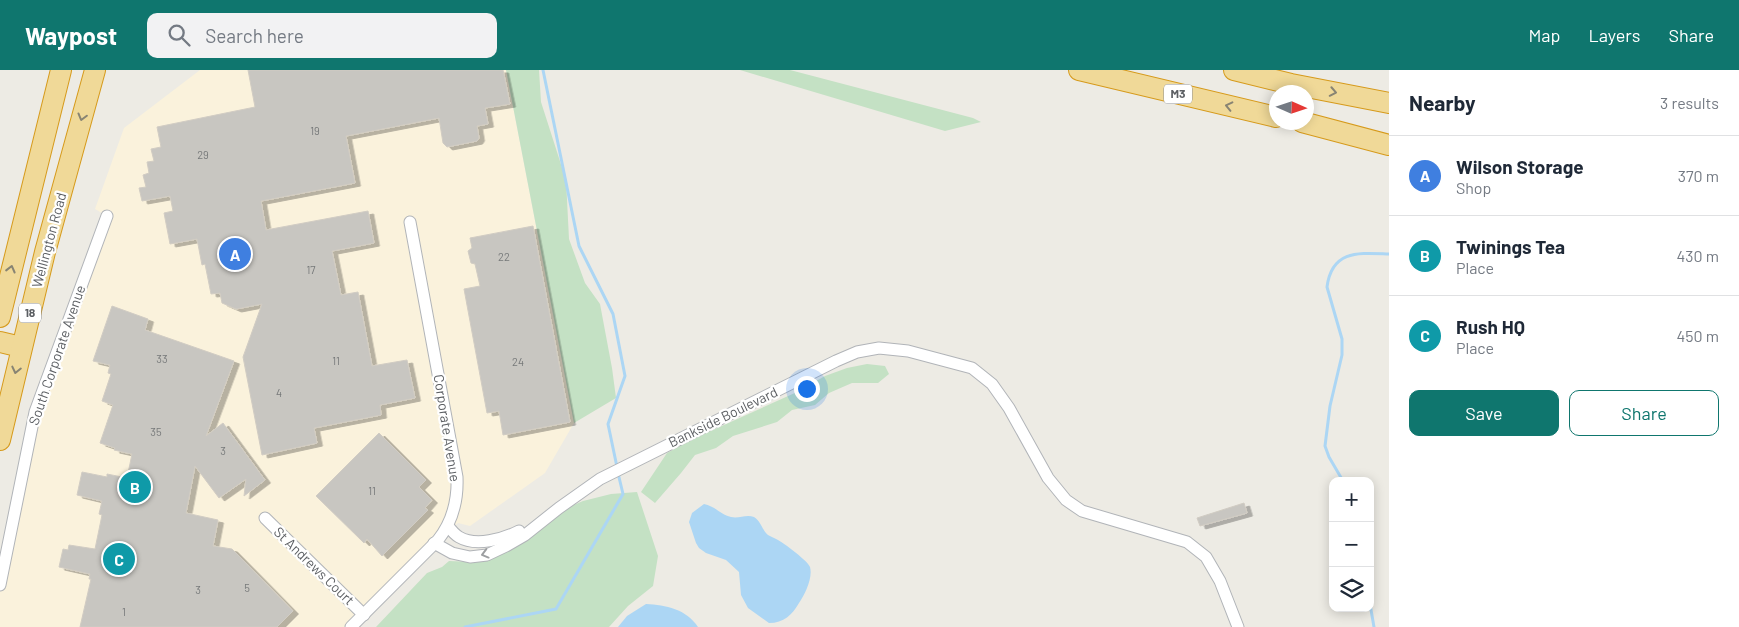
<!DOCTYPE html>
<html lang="en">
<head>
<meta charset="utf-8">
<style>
	:root { --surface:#fff; --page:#f2f2f3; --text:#1f2937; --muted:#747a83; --line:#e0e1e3; --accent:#0f766e }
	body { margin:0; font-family:Barlow,sans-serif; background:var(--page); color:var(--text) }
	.controls { position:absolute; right:15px; bottom:15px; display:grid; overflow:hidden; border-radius:10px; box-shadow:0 2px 12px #0003 }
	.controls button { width:45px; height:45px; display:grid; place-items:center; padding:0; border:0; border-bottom:1px solid var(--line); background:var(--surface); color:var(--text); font:25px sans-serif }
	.compass { position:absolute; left:1269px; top:15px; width:45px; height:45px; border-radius:50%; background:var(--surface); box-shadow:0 2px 12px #0003; rotate:93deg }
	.you { position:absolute; left:806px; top:318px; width:18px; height:18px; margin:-12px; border:4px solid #fff; border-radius:50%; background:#1a73e8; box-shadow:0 0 0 8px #1a73e833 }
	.badge { display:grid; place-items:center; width:32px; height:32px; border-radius:50%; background:var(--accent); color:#fff; font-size:16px; font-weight:700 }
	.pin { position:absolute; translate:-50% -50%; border:2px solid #fff; box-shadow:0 1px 5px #0006 }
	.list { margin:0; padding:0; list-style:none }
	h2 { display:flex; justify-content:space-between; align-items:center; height:65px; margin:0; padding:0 20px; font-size:21px }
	h2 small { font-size:16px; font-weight:400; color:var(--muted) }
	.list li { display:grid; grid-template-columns:32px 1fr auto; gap:15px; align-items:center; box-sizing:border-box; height:80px; padding:0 20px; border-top:1px solid var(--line) }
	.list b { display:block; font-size:19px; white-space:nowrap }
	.list p { margin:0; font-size:16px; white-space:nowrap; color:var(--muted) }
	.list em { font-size:16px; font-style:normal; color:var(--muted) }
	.actions { display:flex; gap:10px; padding:15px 20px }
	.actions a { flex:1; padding:11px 0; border:1px solid var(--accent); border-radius:10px; text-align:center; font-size:18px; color:var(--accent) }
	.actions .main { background:var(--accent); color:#fff }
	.icon { flex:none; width:28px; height:28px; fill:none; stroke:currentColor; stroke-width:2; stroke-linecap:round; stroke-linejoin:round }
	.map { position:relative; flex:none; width:1389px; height:557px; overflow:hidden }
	header { display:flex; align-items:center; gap:30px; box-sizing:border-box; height:70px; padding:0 25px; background:var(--accent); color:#fff }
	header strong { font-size:24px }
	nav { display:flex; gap:28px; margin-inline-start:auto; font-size:18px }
	.search { width:350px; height:45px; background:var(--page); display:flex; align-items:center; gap:12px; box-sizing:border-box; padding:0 18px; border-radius:10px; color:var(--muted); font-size:19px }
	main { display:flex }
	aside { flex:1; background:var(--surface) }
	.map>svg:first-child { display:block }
	.commercial { fill:#faf2dc }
	.green { fill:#c4e1c4 }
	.water { fill:#acd6f4 }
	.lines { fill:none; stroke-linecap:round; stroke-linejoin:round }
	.stream { stroke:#acd6f4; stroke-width:3 }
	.building { fill:#c8c6c1; stroke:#d1ccc3; filter:url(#shadow) }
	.street-casing { stroke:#b1b4b8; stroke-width:13 }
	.highway-casing { stroke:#d69a1b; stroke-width:22 }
	.street { stroke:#fff; stroke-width:11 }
	.highway { stroke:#f0d998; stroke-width:20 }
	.oneway { stroke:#888473 }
	.oneway2 { stroke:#9d9fa1 }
	.labels { text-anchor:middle; stroke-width:4.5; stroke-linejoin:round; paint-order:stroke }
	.number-label { font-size:11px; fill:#77797a }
	.shield { fill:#fff; stroke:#8d8f92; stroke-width:1 }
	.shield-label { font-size:12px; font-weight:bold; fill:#5c5f63 }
	.street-label { font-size:14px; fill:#5c5f63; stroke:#fff }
</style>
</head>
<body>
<header>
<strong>Waypost</strong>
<div class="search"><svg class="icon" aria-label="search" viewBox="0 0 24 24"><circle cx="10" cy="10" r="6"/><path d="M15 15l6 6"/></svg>Search here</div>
<nav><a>Map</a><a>Layers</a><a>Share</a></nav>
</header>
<main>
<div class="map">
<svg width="1389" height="557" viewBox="0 0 1389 557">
	<defs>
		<filter id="shadow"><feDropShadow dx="5.5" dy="3" stdDeviation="0" flood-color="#0004"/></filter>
	</defs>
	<rect width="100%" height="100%" fill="#edebe4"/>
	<!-- commercial -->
	<polygon class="commercial" points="200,0 506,0 574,353 545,403 470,456 458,453 438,470 351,557 0,557 0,515 33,350 107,146 95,139 124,58"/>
	<!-- green -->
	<g class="green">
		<polygon points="506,0 539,0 541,32 566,110 569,169 585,213 600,234 612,298 616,328 574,353"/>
		<polygon points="740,0 790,0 973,48 981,52 945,61"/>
		<polygon points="867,294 885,296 889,304 878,313 852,313 829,323 815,335 792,340 777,352 733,366 716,378 695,385 681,403 655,433 641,422 667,383 695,368 797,322 825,306 847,298"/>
		<polygon points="637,422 658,486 653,516 628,536 609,557 376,557 427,503 442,497 449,491 474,492 493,488 525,470 569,437 583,431 611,424"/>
	</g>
	<!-- water -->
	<g class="water">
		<path d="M704 434C715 436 721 445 731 447 739 449 746 444 754 447 761 451 762 460 768 465 771 467 775 468 778 470 785 474 808 491 810 497 813 508 805 524 799 533 792 545 784 553 769 553L748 538 741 525 739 502 726 490 706 483 699 478 696 473 689 452 692 443Z"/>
		<path d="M646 534C666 535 686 539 698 557H618L627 546Z"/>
	</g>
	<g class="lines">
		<!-- stream -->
		<g class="stream">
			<polyline points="543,0 579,176 613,244 625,306 608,354 617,397"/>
			<path d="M1343 411 1329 387 1325 376 1330 336 1342 285V269L1327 217C1332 179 1360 183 1389 184"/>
			<polyline points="1370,534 1374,557"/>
			<polyline points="465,557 556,539 623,424 618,403"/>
		</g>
	</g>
	<!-- building -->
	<g class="building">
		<polygon points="248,0 503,0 510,34 485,38 488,54 477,56 479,68 477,71 447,77 443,73 439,48 346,66 355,113 261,131 266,160 368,141 374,173 332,181 341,225 358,222 372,296 407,290 415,328 380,335 381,345 314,358 317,373 262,385 243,287 262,234 236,239 222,233 220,223 211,224 205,194 202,195 197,169 170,174 164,143 173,141 170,126 142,131 139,118 146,117 143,105 149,103 147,92 154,91 151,79 161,77 157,57 255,37"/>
		<polygon points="533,156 570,352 503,365 499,341 487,343 464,219 480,216 475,194 471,193 468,181 472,178 470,168"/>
		<polygon points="112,236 148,249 145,260 234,291 206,366 223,353 265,410 244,426 246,409 219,428 195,396 186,443 218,450 213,476 232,479 293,541 277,557 80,557 91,509 89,509 90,504 59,497 63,479 68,480 69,475 95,479 102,445 99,444 102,431 77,425 82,402 107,407 107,404 127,408 132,384 114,380 115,378 100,373 113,335 102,331 111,304 108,303 110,295 93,291"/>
		<polygon points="379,363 426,410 419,417 432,430 425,438 428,440 382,486 367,469 364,473 316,426"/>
		<polygon points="1244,433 1247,443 1200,456 1197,448"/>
	</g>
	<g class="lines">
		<!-- street casing -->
		<g class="street-casing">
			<g id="street">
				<polyline points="265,448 364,545"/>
				<path d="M448 456C451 460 454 464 459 467 476 477 503 469 519 461"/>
				<polyline points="434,473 452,483 470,487 487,485 506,476 525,465 559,438 600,409 836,291 857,282 879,278 908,281 972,298 992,314 1009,338 1048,408 1066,430 1082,441 1187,472 1206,487 1220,511 1238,557"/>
				<polyline points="0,515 35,342 107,146"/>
				<path d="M351 557 438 470C453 451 458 431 457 407L410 152"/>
			</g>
		</g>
		<!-- highway casing -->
		<g class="highway-casing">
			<g id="highway">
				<polyline points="1079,0 1276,47"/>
				<polyline points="1234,0 1291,14 1389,33"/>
				<polyline points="1302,52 1389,75"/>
				<polyline points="0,247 61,0"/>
				<polyline points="0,272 21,277"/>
				<polyline points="0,370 45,182 95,0"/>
			</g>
		</g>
		<!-- street -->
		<use href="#street" class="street"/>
		<!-- highway -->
		<use href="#highway" class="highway"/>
	</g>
	<!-- one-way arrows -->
	<defs><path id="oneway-chevron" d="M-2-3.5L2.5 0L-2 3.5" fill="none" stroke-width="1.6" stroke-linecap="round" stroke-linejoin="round" transform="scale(1.25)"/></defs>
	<g class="oneway">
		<use href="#oneway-chevron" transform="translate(1333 22) rotate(11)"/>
		<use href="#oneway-chevron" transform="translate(1229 36) rotate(-167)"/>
		<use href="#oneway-chevron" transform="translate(82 47) rotate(105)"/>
		<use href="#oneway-chevron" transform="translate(11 199) rotate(-76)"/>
		<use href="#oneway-chevron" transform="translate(16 300) rotate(103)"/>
	</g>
	<use class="oneway2" href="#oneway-chevron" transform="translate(485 484) rotate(165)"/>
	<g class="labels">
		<!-- number labels -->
		<g class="number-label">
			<text x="315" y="65">19</text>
			<text x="203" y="89">29</text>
			<text x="504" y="191">22</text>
			<text x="311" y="204">17</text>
			<text x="162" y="293">33</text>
			<text x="336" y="295">11</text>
			<text x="518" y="296">24</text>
			<text x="279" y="327">4</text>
			<text x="156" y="366">35</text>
			<text x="223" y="385">3</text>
			<text x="372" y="425">11</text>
			<text x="247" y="522">5</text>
			<text x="198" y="524">3</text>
			<text x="124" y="546">1</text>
		</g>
		<!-- shield labels -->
		<g class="shield">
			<rect x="1164" y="14.5" width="28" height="19" rx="4"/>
			<rect x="19" y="233.5" width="22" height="19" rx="4"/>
		</g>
		<g class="shield-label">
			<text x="1178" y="28">M3</text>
			<text x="30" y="247">18</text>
		</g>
		<!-- street labels -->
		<g class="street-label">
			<text transform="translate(49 170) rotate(-75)" y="5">Wellington Road</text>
			<text transform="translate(57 285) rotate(-71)" y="5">South Corporate Avenue</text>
			<text transform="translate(723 347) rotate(-26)" y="5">Bankside Boulevard</text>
			<text transform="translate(447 358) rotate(81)" y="5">Corporate Avenue</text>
			<text transform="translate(314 496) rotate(44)" y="5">St Andrews Court</text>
		</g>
	</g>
</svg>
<div class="controls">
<button>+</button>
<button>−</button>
<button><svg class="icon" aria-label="layers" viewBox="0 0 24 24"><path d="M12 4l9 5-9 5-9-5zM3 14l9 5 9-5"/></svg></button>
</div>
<svg class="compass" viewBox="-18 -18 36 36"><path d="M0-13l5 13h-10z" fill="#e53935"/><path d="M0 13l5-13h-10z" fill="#747a83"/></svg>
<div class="you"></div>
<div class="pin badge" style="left:235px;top:184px;background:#3f7fe0">A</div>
<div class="pin badge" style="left:135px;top:417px;background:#0f9aa8">B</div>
<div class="pin badge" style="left:119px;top:489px;background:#0f9aa8">C</div>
</div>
<aside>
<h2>Nearby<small>3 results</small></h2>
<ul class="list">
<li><span class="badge" style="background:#3f7fe0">A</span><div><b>Wilson Storage</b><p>Shop</p></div><em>370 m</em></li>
<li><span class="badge" style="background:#0f9aa8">B</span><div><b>Twinings Tea</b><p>Place</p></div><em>430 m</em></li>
<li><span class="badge" style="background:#0f9aa8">C</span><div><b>Rush HQ</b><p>Place</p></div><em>450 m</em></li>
</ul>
<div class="actions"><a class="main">Save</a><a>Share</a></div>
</aside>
</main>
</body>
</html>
